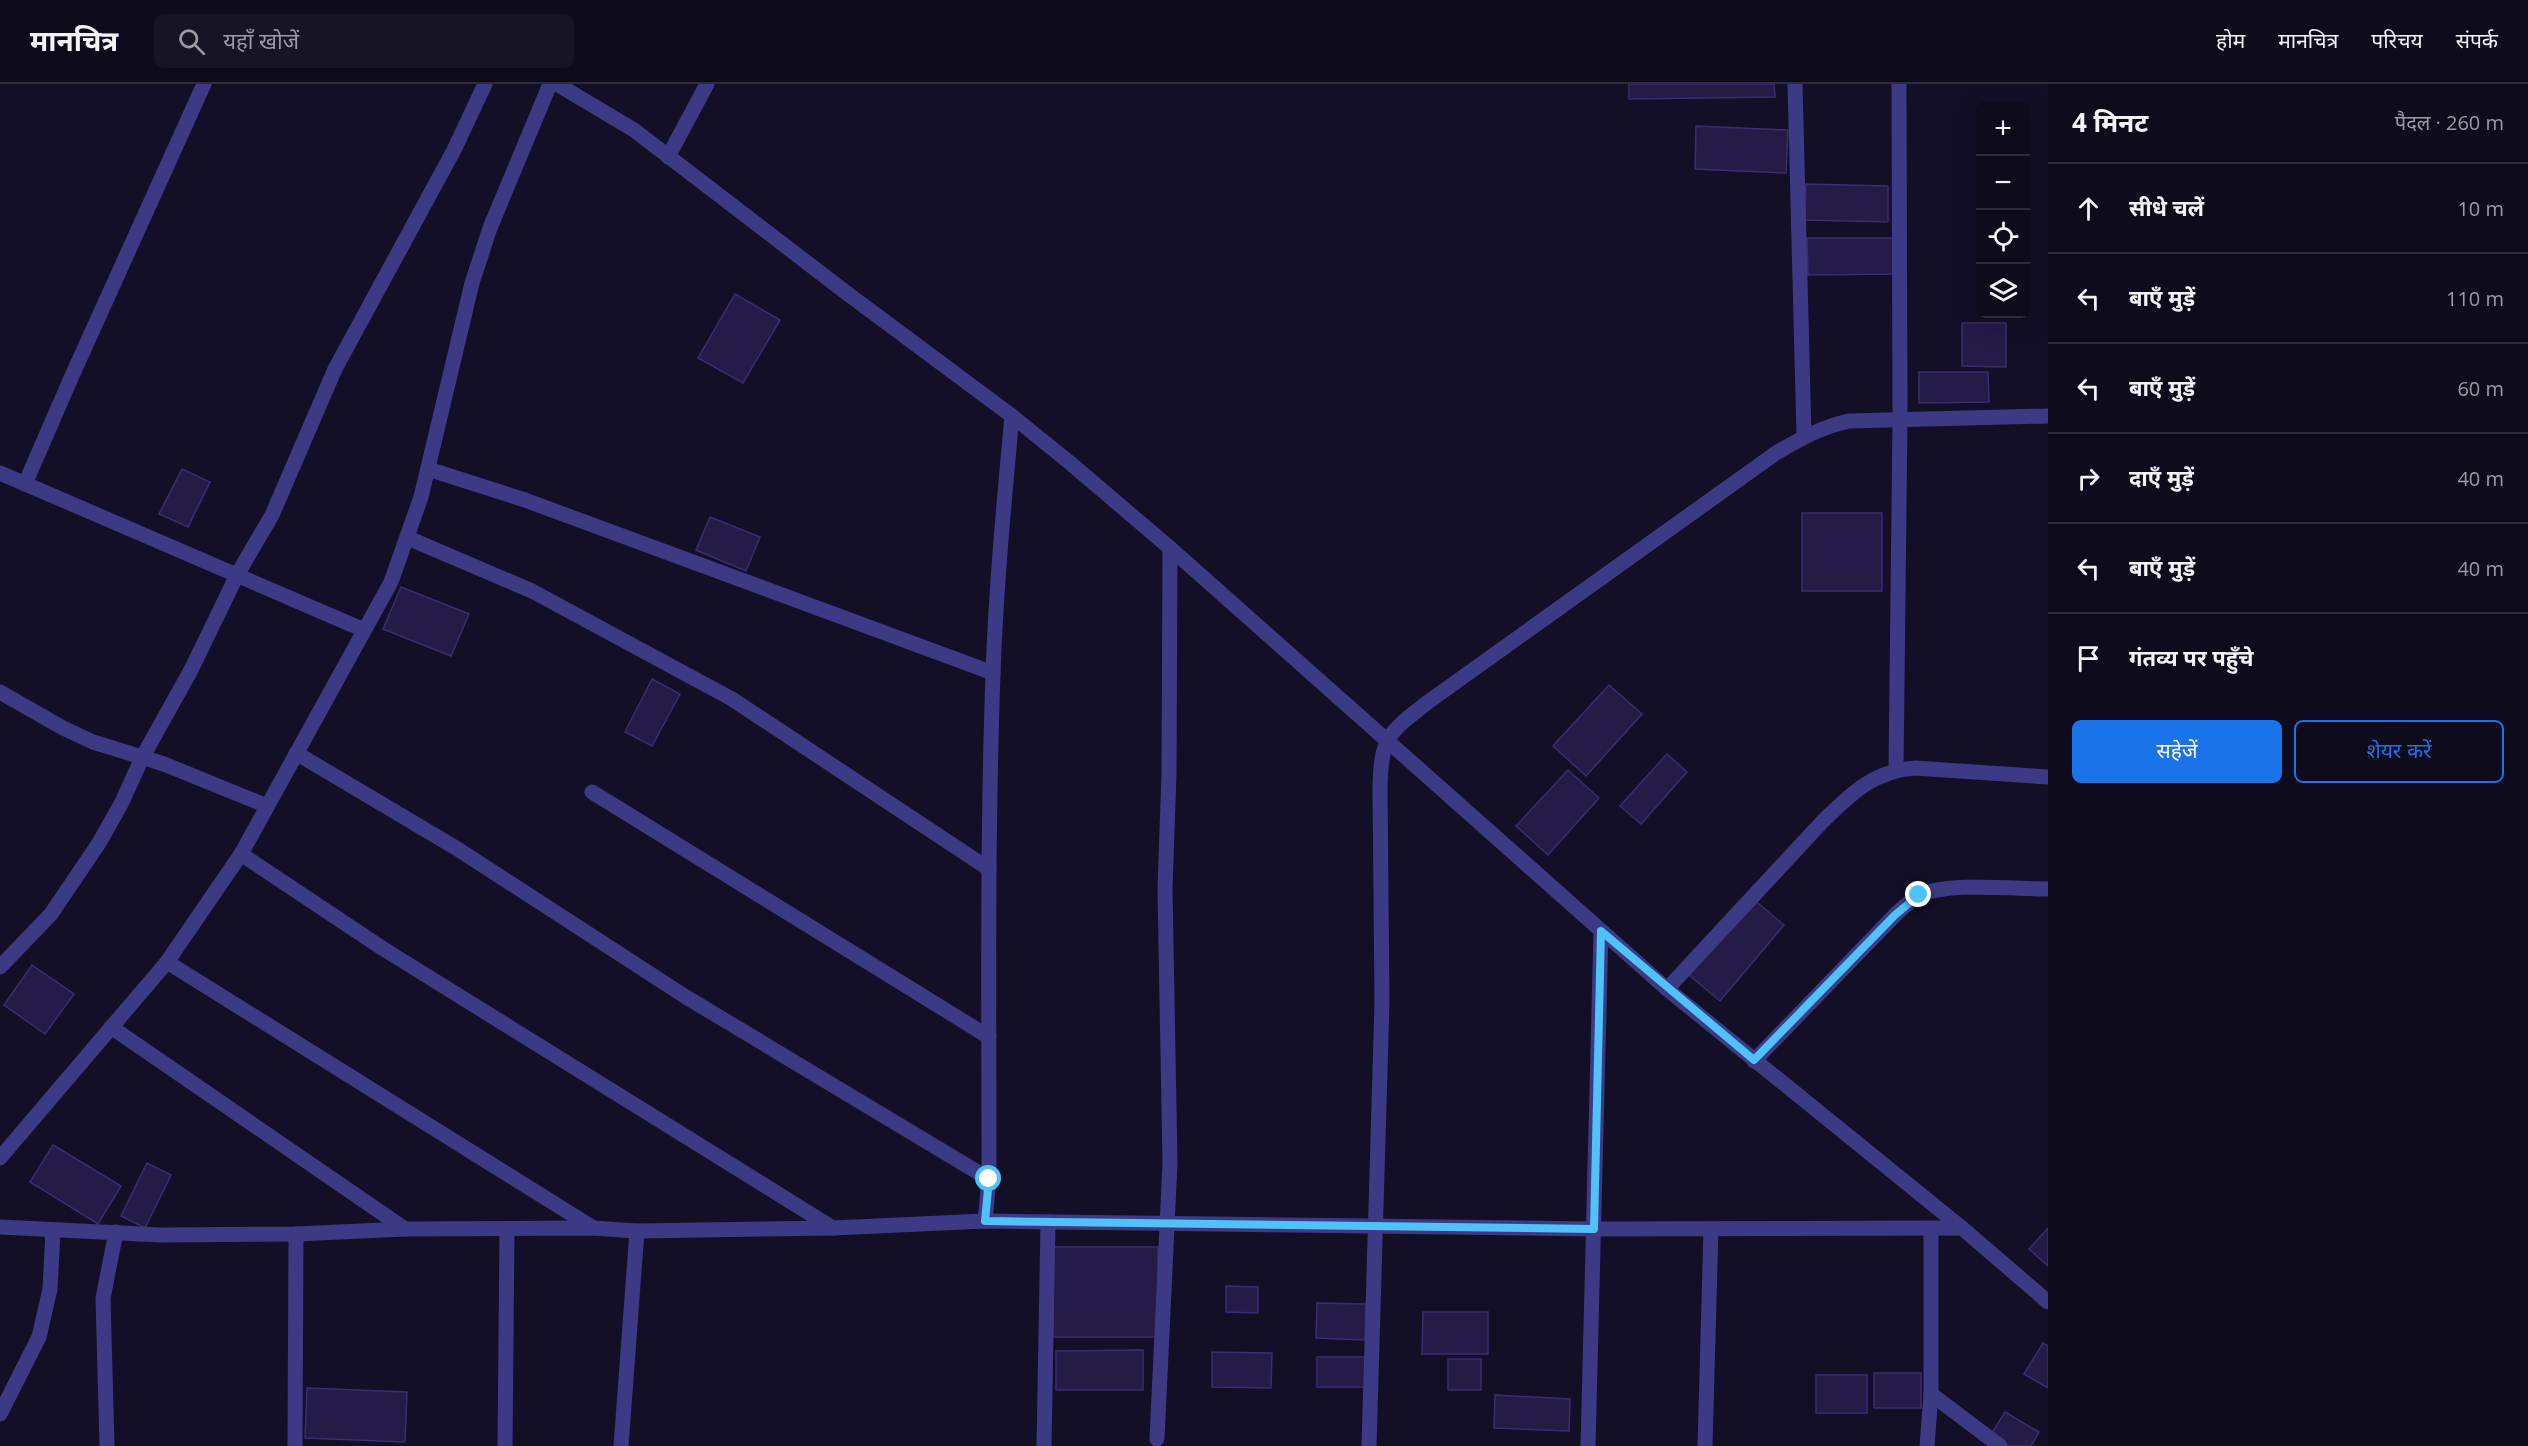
<!DOCTYPE html>
<html lang="hi">
<head>
<meta charset="utf-8">
<style>
	:root { --surface:#0e0b1c; --page:#171425; --text:#f1f3f6; --muted:#9b9ba3; --line:#2e2b3b; --accent:#1a73e8 }
	body { margin:0; font-family:"Open Sans","Noto Sans Devanagari",sans-serif; background:var(--page); color:var(--text) }
	.controls { position:absolute; right:18px; top:18px; display:grid; overflow:hidden; border-radius:9px; box-shadow:0 6px 24px #0002 }
	.controls button { width:54px; height:54px; display:grid; place-items:center; padding:0; border:0; border-bottom:2px solid var(--line); background:var(--surface); color:var(--text); font:30px sans-serif }
	.stop { position:absolute; width:18px; height:18px; margin:-14px; border:4px solid #4fc3f7; border-radius:50%; background:#fff }
	.stop.end { background:#4fc3f7; border-color:#fff; box-shadow:0 2px 6px #0008 }
	.list { margin:0; padding:0; list-style:none }
	h2 { display:flex; justify-content:space-between; align-items:center; height:78px; margin:0; padding:0 24px; font-size:26px }
	h2 small { font-size:20px; font-weight:400; color:var(--muted) }
	.list li { display:grid; grid-template-columns:39px 1fr auto; gap:18px; align-items:center; box-sizing:border-box; height:90px; padding:0 24px; border-top:2px solid var(--line) }
	.list b { display:block; font-size:22px; white-space:nowrap }
	.list em { font-size:20px; font-style:normal; color:var(--muted) }
	.actions { display:flex; gap:12px; padding:18px 24px }
	.actions a { flex:1; padding:14px 0; border:2px solid var(--accent); border-radius:9px; text-align:center; font-size:21px; color:var(--accent) }
	.actions .main { background:var(--accent); color:#fff }
	.icon { flex:none; width:33px; height:33px; fill:none; stroke:currentColor; stroke-width:2; stroke-linecap:round; stroke-linejoin:round }
	.map { position:relative; flex:none; width:2048px; height:1362px; overflow:hidden }
	header { display:flex; align-items:center; gap:36px; box-sizing:border-box; height:84px; padding:0 30px; background:var(--surface); border-bottom:2px solid var(--line) }
	header strong { font-size:28px }
	nav { display:flex; gap:33px; margin-inline-start:auto; font-size:21px }
	.search { width:420px; height:54px; background:var(--page); display:flex; align-items:center; gap:15px; box-sizing:border-box; padding:0 21px; border-radius:9px; color:var(--muted); font-size:22px }
	main { display:flex }
	aside { flex:1; background:var(--surface) }
	.map>svg:first-child { display:block }
	.building { fill:#241b47; stroke:#3b2d73; stroke-width:1.5 }
	.lines { fill:none; stroke-linecap:round; stroke-linejoin:round }
	.street { stroke:#3d3a85; stroke-width:15 }
	.route { stroke:#4fc3f7; stroke-width:8 }
</style>
</head>
<body>
<header>
<strong>मानचित्र</strong>
<div class="search"><svg class="icon" aria-label="search" viewBox="0 0 24 24"><circle cx="10" cy="10" r="6"/><path d="M15 15l6 6"/></svg>यहाँ खोजें</div>
<nav><a>होम</a><a>मानचित्र</a><a>परिचय</a><a>संपर्क</a></nav>
</header>
<main>
<div class="map">
<svg width="2048" height="1362" viewBox="0 0 2048 1362">
	<rect width="100%" height="100%" fill="#130f26"/>
	<!-- building -->
	<g class="building">
		<polygon points="1629,0 1774,0 1775,13 1629,15"/>
		<polygon points="1696,42 1788,46 1786,89 1695,85"/>
		<polygon points="1806,100 1888,102 1888,138 1805,136"/>
		<polygon points="1807,154 1895,154 1895,190 1808,191"/>
		<polygon points="735,210 780,236 743,299 698,274"/>
		<polygon points="1962,239 2006,239 2006,283 1962,282"/>
		<polygon points="1919,288 1988,288 1989,318 1919,319"/>
		<polygon points="182,385 210,398 188,443 159,430"/>
		<rect x="1802" y="429" width="80" height="78"/>
		<polygon points="710,433 760,453 746,487 696,466"/>
		<polygon points="401,503 469,530 451,572 383,545"/>
		<polygon points="652,595 680,610 652,662 625,648"/>
		<polygon points="1609,601 1642,630 1586,692 1553,662"/>
		<polygon points="1667,670 1687,688 1641,740 1620,722"/>
		<polygon points="1568,686 1599,714 1548,771 1516,742"/>
		<polygon points="1753,815 1784,841 1720,917 1689,891"/>
		<polygon points="32,881 74,910 45,950 4,921"/>
		<polygon points="53,1061 121,1102 98,1140 30,1098"/>
		<polygon points="147,1079 171,1091 145,1144 121,1132"/>
		<polygon points="2048,1144 2048,1182 2029,1165"/>
		<rect x="1053" y="1163" width="105" height="90"/>
		<polygon points="1226,1202 1258,1203 1258,1229 1226,1228"/>
		<polygon points="1317,1219 1366,1220 1365,1256 1316,1254"/>
		<polygon points="1423,1228 1488,1228 1488,1270 1422,1270"/>
		<polygon points="2043,1259 2048,1262 2048,1304 2024,1290"/>
		<polygon points="1143,1266 1143,1306 1056,1306 1056,1267"/>
		<polygon points="1212,1268 1272,1269 1271,1304 1212,1303"/>
		<rect x="1317" y="1273" width="48" height="30"/>
		<rect x="1448" y="1275" width="33" height="31"/>
		<rect x="1874" y="1289" width="47" height="35"/>
		<rect x="1816" y="1291" width="51" height="38"/>
		<polygon points="307,1304 407,1308 405,1358 305,1354"/>
		<polygon points="1495,1311 1570,1315 1569,1347 1494,1344"/>
		<polygon points="2005,1328 2039,1348 2031,1362 2007,1362 1990,1352"/>
	</g>
	<g class="lines">
		<!-- street -->
		<g class="street">
			<polyline points="557,0 634,46 844,207 1012,332 1069,378 1170,464 1667,905 1962,1144 2048,1218"/>
			<polyline points="1795,0 1804,352"/>
			<polyline points="668,73 707,0"/>
			<polyline points="428,385 525,416 993,589"/>
			<polyline points="0,389 364,546"/>
			<polyline points="25,400 71,294 204,0"/>
			<polyline points="408,454 532,507 732,615 989,785"/>
			<polyline points="0,608 63,644 93,658 164,680 267,722"/>
			<polyline points="296,669 456,764 686,913 989,1095"/>
			<polyline points="1896,686 1900,335 1899,0"/>
			<polyline points="592,708 989,953"/>
			<polyline points="241,770 382,864 833,1144"/>
			<polyline points="167,878 592,1143"/>
			<polyline points="0,883 51,830 99,759 121,720 142,674 191,586 237,491 272,431 335,285 454,66 485,0"/>
			<path d="M1667 905 1823 737C1851 710 1873 687 1915 684L2048 693"/>
			<polyline points="111,943 405,1145"/>
			<path d="M1754 977 1895 831C1903 824 1911 815 1921 811 1947 798 2016 805 2048 805"/>
			<polyline points="0,1074 167,878 241,770 391,498 421,413 472,199 490,144 550,0"/>
			<path d="M985 1137 989 1095C989 927 987 759 993 590 996 504 1004 418 1012 332"/>
			<polyline points="0,1143 161,1151 296,1150 405,1145 592,1144 637,1147 833,1144 985,1137 1594,1145 1962,1144"/>
			<polyline points="1931,1310 2000,1362"/>
			<polyline points="0,1330 39,1253 50,1205 53,1147"/>
			<polyline points="1157,1355 1170,1079 1165,805 1169,689 1170,464"/>
			<polyline points="107,1362 103,1214 116,1148"/>
			<polyline points="295,1362 296,1150"/>
			<polyline points="505,1362 507,1145"/>
			<polyline points="621,1362 637,1147"/>
			<polyline points="1044,1362 1048,1138"/>
			<path d="M1369 1362 1382 918 1380 705C1381 653 1388 649 1428 618L1776 369C1800 355 1821 343 1849 337L2048 332"/>
			<polyline points="1588,1362 1601,847"/>
			<polyline points="1705,1362 1711,1145"/>
			<polyline points="1927,1362 1931,1310 1931,1146"/>
		</g>
	</g>
	<g class="lines">
		<!-- route -->
		<polyline class="route" points="989,1095 985,1137 1594,1145 1601,847 1754,976 1895,831 1919,811"/>
	</g>
</svg>
<div class="controls">
<button>+</button>
<button>−</button>
<button><svg class="icon" aria-label="locate" viewBox="0 0 24 24"><circle cx="12" cy="12" r="6"/><path d="M12 2v4M12 18v4M2 12h4M18 12h4"/></svg></button>
<button><svg class="icon" aria-label="layers" viewBox="0 0 24 24"><path d="M12 4l9 5-9 5-9-5zM3 14l9 5 9-5"/></svg></button>
</div>
<div class="stop" style="left:989px;top:1095px"></div>
<div class="stop end" style="left:1919px;top:811px"></div>
</div>
<aside>
<h2>4 मिनट<small>पैदल · 260 m</small></h2>
<ul class="list">
<li><svg class="icon" aria-label="ahead" viewBox="0 0 24 24"><path d="M12 20V5M6 11l6-6 6 6"/></svg><div><b>सीधे चलें</b></div><em>10 m</em></li>
<li><svg class="icon" aria-label="left" viewBox="0 0 24 24"><path d="M17 20v-9H6M10 6l-5 5 5 5"/></svg><div><b>बाएँ मुड़ें</b></div><em>110 m</em></li>
<li><svg class="icon" aria-label="left" viewBox="0 0 24 24"><path d="M17 20v-9H6M10 6l-5 5 5 5"/></svg><div><b>बाएँ मुड़ें</b></div><em>60 m</em></li>
<li><svg class="icon" aria-label="right" viewBox="0 0 24 24"><path d="M7 20v-9h11M14 6l5 5-5 5"/></svg><div><b>दाएँ मुड़ें</b></div><em>40 m</em></li>
<li><svg class="icon" aria-label="left" viewBox="0 0 24 24"><path d="M17 20v-9H6M10 6l-5 5 5 5"/></svg><div><b>बाएँ मुड़ें</b></div><em>40 m</em></li>
<li><svg class="icon" aria-label="arrive" viewBox="0 0 24 24"><path d="M6 21V4h12l-3 4 3 4H6"/></svg><div><b>गंतव्य पर पहुँचे</b></div></li>
</ul>
<div class="actions"><a class="main">सहेजें</a><a>शेयर करें</a></div>
</aside>
</main>
</body>
</html>
